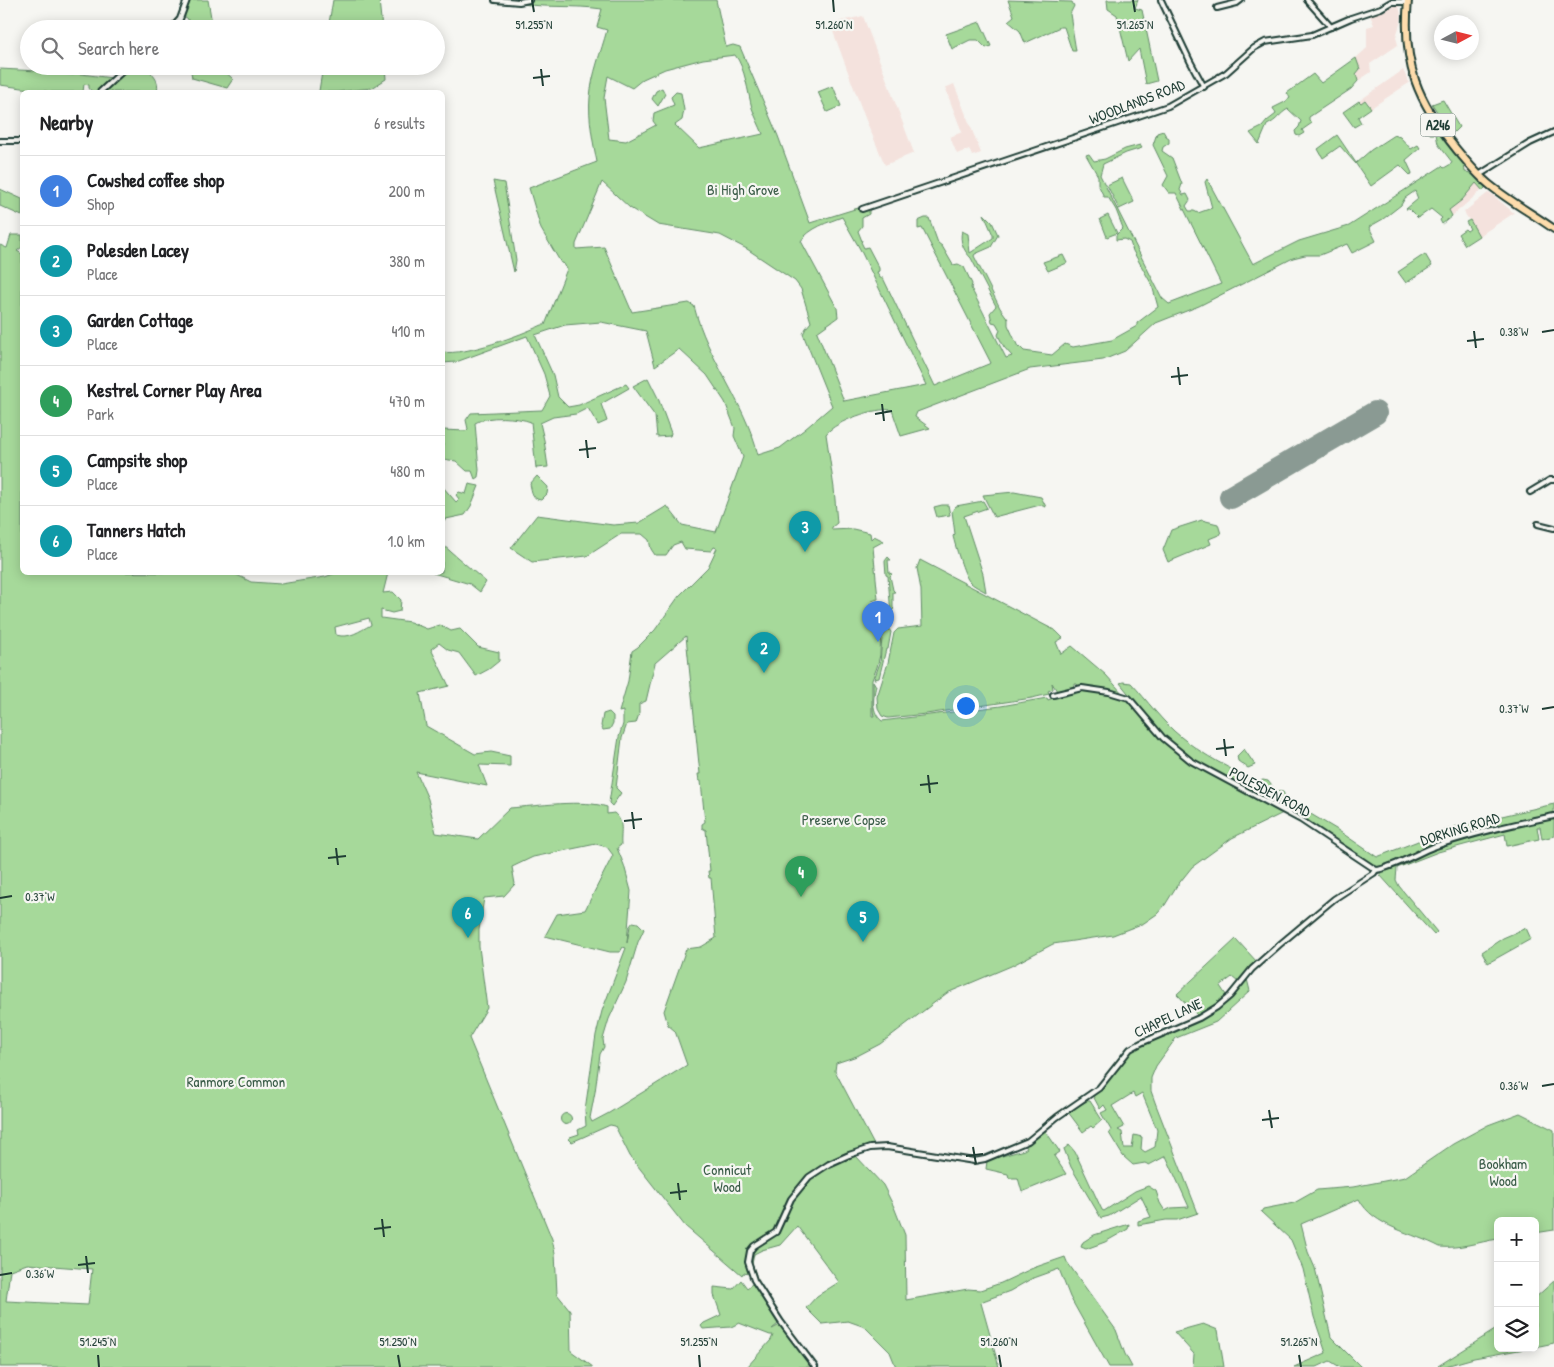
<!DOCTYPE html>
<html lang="en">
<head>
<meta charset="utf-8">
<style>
	:root { --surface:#fff; --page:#f6f6f6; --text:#202124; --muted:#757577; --line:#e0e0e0; --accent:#0b8043 }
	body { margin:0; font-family:"Patrick Hand",sans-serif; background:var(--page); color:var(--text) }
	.controls { position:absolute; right:15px; bottom:15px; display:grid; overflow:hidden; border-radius:8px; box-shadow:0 2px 12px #0003 }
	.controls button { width:45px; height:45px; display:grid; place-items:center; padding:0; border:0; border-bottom:1px solid var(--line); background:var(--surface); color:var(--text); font:25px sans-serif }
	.compass { position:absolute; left:1434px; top:15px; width:45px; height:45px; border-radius:50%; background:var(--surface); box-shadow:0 2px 12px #0003; rotate:83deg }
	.you { position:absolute; left:965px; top:705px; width:18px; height:18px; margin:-12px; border:4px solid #fff; border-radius:50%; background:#1a73e8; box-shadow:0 0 0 8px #1a73e833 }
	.badge { display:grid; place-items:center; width:32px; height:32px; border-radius:50%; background:var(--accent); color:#fff; font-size:16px; font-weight:700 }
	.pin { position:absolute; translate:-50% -41px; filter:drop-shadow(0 1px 2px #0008) }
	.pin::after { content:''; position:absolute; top:26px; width:18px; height:15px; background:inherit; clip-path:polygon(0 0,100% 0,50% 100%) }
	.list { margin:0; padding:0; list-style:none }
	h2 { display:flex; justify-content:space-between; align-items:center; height:65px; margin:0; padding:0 20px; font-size:21px }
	h2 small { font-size:16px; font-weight:400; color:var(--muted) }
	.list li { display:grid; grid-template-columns:32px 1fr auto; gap:15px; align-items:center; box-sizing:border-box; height:70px; padding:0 20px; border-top:1px solid var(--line) }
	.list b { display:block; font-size:19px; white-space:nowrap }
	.list p { margin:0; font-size:16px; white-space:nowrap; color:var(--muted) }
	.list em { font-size:16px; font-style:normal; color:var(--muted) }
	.icon { flex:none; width:28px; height:28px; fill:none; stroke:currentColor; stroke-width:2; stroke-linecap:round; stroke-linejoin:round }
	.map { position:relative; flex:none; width:1554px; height:1367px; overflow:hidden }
	.search { position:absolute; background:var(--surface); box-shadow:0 2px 12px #0003; left:20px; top:20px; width:425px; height:55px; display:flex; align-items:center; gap:12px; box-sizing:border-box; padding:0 18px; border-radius:28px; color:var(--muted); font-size:19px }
	.panel { position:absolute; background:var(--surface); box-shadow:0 2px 12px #0003; left:20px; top:90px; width:425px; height:485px; border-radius:8px }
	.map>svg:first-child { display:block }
	.built { fill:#f4e2dd }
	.green { fill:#a6d99a; stroke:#628b67; fill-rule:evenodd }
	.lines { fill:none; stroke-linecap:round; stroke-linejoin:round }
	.runway { stroke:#8a9a93; stroke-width:24 }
	.street-casing { stroke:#1f3d34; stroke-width:8 }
	.primary-casing { stroke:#1f3d34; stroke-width:10 }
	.street { stroke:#f6f6f2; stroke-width:4 }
	.primary { stroke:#fddcac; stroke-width:6 }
	.ticks { fill:none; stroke:#1f3d34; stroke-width:2 }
	.labels { text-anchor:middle; stroke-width:4.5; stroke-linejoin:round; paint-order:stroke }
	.shield { fill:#f6f6f2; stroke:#60746d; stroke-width:1 }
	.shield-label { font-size:14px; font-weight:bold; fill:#1f3d34 }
	.street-label { font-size:15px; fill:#1f3d34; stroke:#f6f6f2 }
	.park-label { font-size:15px; fill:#3a5c48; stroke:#f6f6f2 }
	.ticks-label { font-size:12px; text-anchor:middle; fill:#1f3d34; stroke:#f6f6f2; stroke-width:4.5; stroke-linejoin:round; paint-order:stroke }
</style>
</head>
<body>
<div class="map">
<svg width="1554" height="1367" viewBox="0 0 1554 1367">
	<rect width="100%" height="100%" fill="#f6f6f2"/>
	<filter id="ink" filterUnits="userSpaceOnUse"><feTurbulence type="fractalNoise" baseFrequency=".02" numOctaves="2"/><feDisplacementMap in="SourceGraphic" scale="10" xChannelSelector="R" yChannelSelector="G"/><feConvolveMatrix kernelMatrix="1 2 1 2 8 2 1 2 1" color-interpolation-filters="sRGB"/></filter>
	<g filter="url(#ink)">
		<!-- built -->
		<g class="built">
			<polygon points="1392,4 1398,4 1402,17 1396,37 1398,45 1370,64 1371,72 1358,81 1356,74 1360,69 1356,58 1367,48 1367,27 1374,25 1370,15 1385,10 1389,5"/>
			<polygon points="863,16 914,153 885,165 865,118 831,26 841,21"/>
			<polygon points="1403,70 1409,83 1371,108 1367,101 1361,103 1359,101"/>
			<polygon points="954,84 981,153 972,156 969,149 957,154 950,137 962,132 945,88"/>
			<polygon points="1476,183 1482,190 1452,216 1449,210 1462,200"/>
			<polygon points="1489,192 1514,213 1479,236 1464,212"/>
		</g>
		<!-- green -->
		<g class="green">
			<polygon points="189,0 208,0 213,29 189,29 188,19 184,16"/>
			<polygon points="333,0 379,0 382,29 328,29"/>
			<path d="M522 0H716L726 47 733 45 740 47 778 136 810 223 858 208 859 212 869 209V214L862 218V226L858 231 862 241 861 242 864 248 868 247 879 268V271L877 272 880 278H883L935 386 991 363 922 228 918 229V221L925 218H929L938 243 942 246 953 265 958 264 964 267 972 284 971 288 1006 358 1012 356 1004 347 998 335 1000 330 996 323 992 322 990 313 996 306 971 258C964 251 959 241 962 231L968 234 970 253 993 238V235L984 214 992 222 998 235 991 247 975 254 974 256 1000 308 1008 319V325L1018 347 1019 346 1024 351 1052 355 1065 344 1073 347 1112 340 1137 326V323L1158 307 1152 285 1133 251 1130 242 1124 239 1116 240V235L1123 228 1116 210 1108 197H1104L1098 184V176L1086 155 1089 154 1094 161 1105 159 1125 149 1140 145 1142 148 1126 153 1103 164 1100 175 1162 298 1169 304 1221 284 1176 193H1169L1163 185 1168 176 1153 145 1157 133 1163 131 1166 136 1169 138V143L1163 147 1162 151 1172 158 1182 184 1180 190 1183 195 1187 194 1190 200 1186 206 1189 211H1194L1198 213 1212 208 1205 182 1207 179 1253 264 1299 241 1349 226 1442 166 1444 168 1451 164 1452 162 1438 144 1436 134H1430L1423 123 1424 117 1427 116H1429L1436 126 1437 132 1439 131 1464 164 1465 172C1473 172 1480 181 1486 186L1483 191 1476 183 1462 200 1449 210 1452 216 1442 224 1440 220 1442 218 1431 209 1418 218 1409 209H1406L1418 199 1415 191 1405 198 1401 205 1383 219 1369 227 1376 241 1352 253 1347 244 1320 255H1305L1293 258 1199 306 1156 323 1125 351 1103 360 1030 369 917 412 915 417 930 428 901 436 892 410C876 407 836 421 826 434L834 488 837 523 832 527V530L853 529 870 533 871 539 874 536 884 541 873 547 878 599 872 601 871 604 873 609 879 611 881 627 880 655 877 667 872 680V716H874L873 711V681L876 686C873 698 871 712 882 721L1001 706 1047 698 1048 700C1056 697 1066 692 1077 690 1090 687 1121 694 1132 703L1159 736 1185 759 1283 813 1232 838 1192 867 1176 887 1165 905 1157 914 1144 923 1113 935 1053 944 1011 966 947 993 880 1044 857 1056 836 1063 835 1071 874 1145 872 1150 856 1156 883 1185 894 1207 905 1235 906 1300 968 1289 980 1290 1001 1283 1033 1268 1065 1257 1067 1262 1116 1330 1125 1354 1132 1367H1109L1070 1297 1059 1269 1031 1279 1010 1291 983 1301 981 1303 999 1367H896L890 1352 865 1327 848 1321 822 1324 806 1308 817 1296 839 1282 797 1226 780 1245 762 1250 754 1254 752 1264 756 1275 743 1273 742 1275 685 1226 630 1156 615 1126 610 1125 572 1142 569 1139 570 1137 579 1134 578 1130 586 1126 585 1110 596 1035 602 1011 626 948 623 947 620 952H610L545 936 557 914 585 910 613 855 607 847 596 844 533 857 512 867 515 884 504 896 484 898 479 930V947L487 1008 469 1038 552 1239 555 1253 557 1294 570 1310 571 1351 593 1367H0V245L7 248 11 235H22V247L17 251 22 254V572L233 573 251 582 281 584 325 577 336 573H388L383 593 393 592 401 600 400 611 392 613 381 610V618L410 622 427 629 440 625 451 631 460 629 478 647 499 652V661L489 669 476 676 459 653 448 650 439 643 431 649 449 686 420 693 426 726 475 754 491 752 510 756V766L479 765 487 786 416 772 428 799 436 833 478 839 510 808C536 806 583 799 607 807V814L614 813C625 822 620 832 621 845L617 848 624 865 631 891 627 943 630 926 633 922 638 923 644 929 638 942 626 982 609 1019 603 1039 604 1047 600 1054 595 1092 590 1118 592 1122 609 1113 687 1065 675 1031 668 1025 664 1011 686 949 701 947 716 938 711 878H709L708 871H710L706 830 702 828V824L705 822 701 781H699L698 774H700L686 636 655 663 646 701 639 704V714L636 723 627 724 622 738 616 788 621 793 612 806 609 803 619 737 623 724V711L619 712 628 681 632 651 638 647 655 630 679 596 708 567 717 548 714 547 711 551 685 549 681 542 673 545 666 555H655L651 549 649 540 642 534H621L587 556 532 562 511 548 537 515 613 525 639 523 667 506 682 525 716 532 743 457 734 436 735 428 725 402 707 375 679 349 655 366 646 331 601 322 565 325 535 335 553 375 558 397 568 407 579 405 626 384 629 388 601 404 607 421 598 425 588 408 576 414 553 417 540 423 544 440 548 467 536 468 531 422C518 417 487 415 475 423L479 470 478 477 475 479 472 471H467L456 461 443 459V430L466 431 468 429 466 420 471 413 542 410 550 396 544 374 527 336 456 362 443 363V352C465 356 520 335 542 325H545L567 269 564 264 561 263 541 229 529 188 597 162C593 142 588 118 590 97 592 74 601 52 607 30L597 27 602 9C575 5 549 8 522 4ZM735 55C745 67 748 93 752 108 755 117 760 126 763 134L699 148 675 125 682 120 684 110 681 93 676 92 671 97 674 105 654 113 653 121 656 125 626 141 609 139 604 98 608 76 632 88 643 79 665 69 703 59ZM602 182 630 208 658 225 720 235 747 249 795 281 801 289 811 322 806 328 803 334 832 406 805 429 780 448 758 455C745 402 707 359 694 306L689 303 632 312 604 247 576 249V244ZM842 217 860 249 926 385 844 401 817 332 838 317 837 308 801 241C809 228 829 222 842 217ZM369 618 371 625C359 631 350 639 336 635L335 627ZM27 1264 92 1269 88 1305 6 1301 10 1270Z"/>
			<polygon points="1008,0 1072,2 1074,6 1070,14 1076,51 1072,51 1064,27 1060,27 1025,43 1020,31 1008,21 1014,16"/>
			<polygon points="1107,0 1138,0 1135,8 1142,10 1157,81 1146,84 1139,49 1128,61 1117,15 1108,9"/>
			<polygon points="980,22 991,46 986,48 978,40 970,40 952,49 946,34"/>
			<path d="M1356 58 1360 69 1356 74 1358 81 1351 89 1309 117V120L1312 123 1302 130 1304 133 1299 136 1296 135 1295 131 1299 127 1301 121 1288 109C1279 114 1278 120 1267 125L1259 144 1250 133 1262 127 1267 121 1276 114 1273 108 1285 102 1290 98 1287 93 1313 74 1321 83Z"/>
			<path d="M131 66H147C152 77 160 78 157 92H103Z"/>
			<polygon points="190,66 219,66 233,79 227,88 192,78"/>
			<polygon points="323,66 385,66 386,79 372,88 336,92 321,92 319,91"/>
			<polygon points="0,69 57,72 58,74 74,75 74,73 112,78 98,92 92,92 89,88 89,85 84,84 83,92 52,92 0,85"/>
			<polygon points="833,86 841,106 827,112 818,92"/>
			<polygon points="662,88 665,94 658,106 652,99 656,91"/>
			<polygon points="1365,100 1371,108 1358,117 1361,123 1354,127 1343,112 1359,101 1361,103"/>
			<polygon points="1443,100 1459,127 1452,134 1432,104"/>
			<polygon points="1337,135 1356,163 1371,150 1394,135 1400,137 1411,149 1418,145 1420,148 1406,160 1412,173 1411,176 1400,165 1371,186 1356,164 1340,146 1323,158 1318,149"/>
			<polygon points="1122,178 1134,202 1119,209 1107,185"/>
			<polygon points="493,181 504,183 516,260 514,272"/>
			<polygon points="0,189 22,199 22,216 0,206"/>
			<polygon points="1108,215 1117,233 1107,237 1100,219"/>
			<polygon points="1470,220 1479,236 1465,245 1458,234 1465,229 1467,231 1470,229 1466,222"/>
			<polygon points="1425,254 1432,266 1406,283 1398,272"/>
			<polygon points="1063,255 1067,263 1048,271 1043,262"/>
			<polygon points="648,378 658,398 671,433 670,436 657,437 655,416 633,386"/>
			<path d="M537 476 548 487 547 494 541 500C532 499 532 492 530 484Z"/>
			<polygon points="469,484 479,486 471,506 465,515 446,519 443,523 443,487 456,502 459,499 456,495 459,492 466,494"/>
			<polygon points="1014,492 1041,497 1046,507 1040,505 994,517 983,495"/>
			<path d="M983 501 987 508 964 516 983 574 986 592C981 589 973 586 969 581 964 575 955 545 953 536L955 534 952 511 956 506Z"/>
			<polygon points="942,505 948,505 950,515 937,517 934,507"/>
			<polygon points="1202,520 1218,524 1221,534 1209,539 1211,544 1168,562 1163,550 1171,530"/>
			<polygon points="443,545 486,582 480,592 470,584 433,573 442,572"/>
			<polygon points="888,557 891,560 888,560 889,573 892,574 890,576 893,590 895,592 893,592 893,608 894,609 892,610 893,621 890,623 887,621 887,617 891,615 888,576 886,575 885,561"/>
			<polygon points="920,560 1056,631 1063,638 1056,642 1061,654 1072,646 1106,675 1123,694 1078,686 1077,684 1074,684 1073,687 1057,691 1052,683 1053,689 1048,691 1049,694 1032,698 926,714 888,718 882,716 878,709 877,697 888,663 894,633 898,629 922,626 921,590 917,568"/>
			<polygon points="888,628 891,632 888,649 886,649 879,678 875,679 874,679 880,663 882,638"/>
			<path d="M1123 682 1131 683C1147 700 1162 722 1181 737 1204 756 1231 769 1257 782L1263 780 1268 781 1276 791 1283 792 1287 800 1336 829 1377 857 1454 827 1554 804V815L1449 840 1430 846 1376 868 1305 821 1256 793 1191 760 1163 737 1120 683Z"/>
			<polygon points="609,712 613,716 613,723 610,729 603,730 601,726 603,714"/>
			<polygon points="1244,749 1255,765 1248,768 1238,761 1237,756"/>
			<polygon points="1554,818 1554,836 1542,839 1540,827 1537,827 1539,839 1507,846 1505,834 1438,852 1397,868 1396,880 1399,886 1437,932 1434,935 1380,875 1383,870 1434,848 1464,839"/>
			<polygon points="1526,928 1531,939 1488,963 1482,952 1503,938"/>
			<polygon points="1236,939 1257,962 1238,982 1232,977 1220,986 1226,995 1217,1005 1198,1016 1177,994"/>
			<path d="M1247 979 1250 991 1216 1022 1176 1038 1156 1066 1151 1078V1091L1156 1105 1198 1213 1177 1220H1166L1138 1225V1221L1151 1217 1141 1196 1109 1216 1101 1218 1071 1167 1064 1149 1069 1145 1075 1152 1102 1210 1104 1211 1135 1191 1148 1186 1156 1191 1160 1203 1165 1211 1171 1208 1189 1207 1166 1156 1149 1165 1145 1163 1133 1165 1123 1156 1109 1133 1111 1130 1101 1113 1107 1110 1104 1105 1100 1109 1093 1096C1109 1083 1117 1062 1133 1050 1145 1040 1161 1037 1175 1031 1209 1016 1223 1006 1247 979ZM1133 1093 1135 1097 1142 1093 1157 1130 1155 1147 1145 1152 1141 1149 1142 1137 1134 1135 1132 1148H1124L1122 1132 1118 1130 1124 1127 1112 1106Z"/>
			<polygon points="1087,1101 1090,1101 1102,1120 1093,1128 1091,1126 1083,1132 1068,1112"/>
			<path d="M1520 1113 1554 1130V1230L1535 1233V1221H1498V1239C1478 1242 1460 1249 1440 1247 1414 1233 1373 1227 1359 1199L1301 1224 1308 1252 1315 1268 1331 1337 1361 1367H1340L1330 1361 1317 1367H1294L1326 1353 1314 1317 1303 1269 1291 1240 1261 1212 1263 1209 1294 1203 1317 1190 1353 1187 1405 1177 1453 1144 1488 1125Z"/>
			<circle cx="566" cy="1119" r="5.5"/>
			<polygon points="1044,1129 1060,1152 1054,1156 1066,1174 1022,1192 1018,1178 1009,1178 1008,1174 986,1169 987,1161 1000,1154 1002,1156 1024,1150 1027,1148 1025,1144"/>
			<polygon points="1129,1224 1128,1229 1105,1242 1086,1249 1081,1247 1083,1242 1094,1235"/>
			<polygon points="741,1280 747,1288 752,1284 756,1285 778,1320 778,1324 772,1329 778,1326 781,1322 815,1367 747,1367 771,1340 773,1335 770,1335 739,1323 731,1327 703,1329 701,1326 704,1323 721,1315 714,1295 714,1287 733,1289"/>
			<polygon points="1554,1281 1554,1343 1535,1347 1535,1298"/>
			<polygon points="1203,1324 1218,1330 1224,1367 1193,1367 1194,1354 1174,1332"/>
			<polygon points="1498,1328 1498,1348 1530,1348 1474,1358 1442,1367 1438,1366"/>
		</g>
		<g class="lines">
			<!-- runway -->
			<polyline class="runway" points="1231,497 1375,413"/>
			<!-- street casing -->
			<g class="street-casing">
				<g id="street">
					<polyline points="495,0 519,2 529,0"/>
					<polyline points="1161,0 1190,61 1204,87"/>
					<polyline points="1307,0 1331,27"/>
					<polyline points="1217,8 1237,3 1241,0"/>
					<polyline points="171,29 180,19 187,0"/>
					<polyline points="100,92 128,66"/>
					<polyline points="0,141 22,141"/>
					<polyline points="1479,175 1530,143 1554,132"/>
					<polyline points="862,209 1168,106 1226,73 1254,48 1265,42 1312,35 1351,18 1381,8 1391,2 1407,2"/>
					<polyline points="1530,492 1550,480 1554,480"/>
					<polyline points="1538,524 1554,528"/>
					<polyline points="1053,695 1082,688 1109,692 1129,698 1163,738 1191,761 1301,820 1376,870"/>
					<path d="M1376 870C1390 869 1418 853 1433 847 1472 833 1514 824 1554 816"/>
					<polyline points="815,1367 781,1322 754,1280 748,1262 750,1251 754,1246 776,1232 791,1199 809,1177 829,1164 849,1155 870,1148 887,1147 974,1161 985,1159 1028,1141 1057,1117 1099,1088 1130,1049 1141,1043 1199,1018 1217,1007 1230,996 1252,969 1279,945 1334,899 1374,873 1376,870"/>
				</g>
			</g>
			<!-- primary casing -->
			<g class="primary-casing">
				<path id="primary" d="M1408 0C1402 64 1417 101 1457 150 1468 163 1478 176 1491 186 1511 202 1533 214 1554 229"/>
			</g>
			<!-- street -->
			<use href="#street" class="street"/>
			<!-- primary -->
			<use href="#primary" class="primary"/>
		</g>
	</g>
	<!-- ticks -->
	<path class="ticks" d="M532 0 534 12M833 0 834 12M1133 0 1135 12M541 69 543 86M533 78 550 76M1474 331 1476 348M1542 332 1554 330M1467 341 1484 339M1178 367 1180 385M1171 377 1188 375M882 404 884 421M875 414 892 411M586 440 588 458M579 450 596 448M1542 709 1554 707M1224 739 1226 756M1216 749 1234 747M928 775 930 793M920 785 938 783M632 812 634 829M624 821 642 819M336 848 338 865M328 858 346 856M0 898 12 896M1542 1086 1554 1084M1269 1110 1272 1128M1262 1120 1279 1118M973 1147 976 1164M966 1156 983 1154M678 1183 680 1200M670 1193 687 1191M382 1219 384 1237M374 1229 391 1227M86 1256 88 1273M78 1265 95 1263M0 1275 12 1273M98 1355 99 1367M398 1355 400 1367M699 1355 700 1367M999 1355 1001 1367M1299 1355 1301 1367"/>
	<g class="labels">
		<!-- shield labels -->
		<rect class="shield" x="1420.5" y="113.5" width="35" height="23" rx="4"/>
		<g class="shield-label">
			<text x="1438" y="130">A246</text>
		</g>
		<!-- street labels -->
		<g class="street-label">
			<text transform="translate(1137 102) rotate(-21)" y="5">WOODLANDS ROAD</text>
			<text transform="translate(1270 792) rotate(28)" y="5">POLESDEN ROAD</text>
			<text transform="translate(1460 829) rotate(-17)" y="5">DORKING ROAD</text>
			<text transform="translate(1168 1018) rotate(-25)" y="5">CHAPEL LANE</text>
		</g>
		<!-- park labels -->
		<g class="park-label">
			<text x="743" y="195">Bi High Grove</text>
			<text x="844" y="825">Preserve Copse</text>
			<text x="236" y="1087">Ranmore Common</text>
			<text x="1503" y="1169">Bookham<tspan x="1503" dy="17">Wood</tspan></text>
			<text x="727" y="1175">Connicut<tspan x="727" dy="17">Wood</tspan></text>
		</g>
	</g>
	<g class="ticks-label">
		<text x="534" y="29">51.255°N</text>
		<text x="834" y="29">51.260°N</text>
		<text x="1135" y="29">51.265°N</text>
		<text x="1514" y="336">0.38°W</text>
		<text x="1514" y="713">0.37°W</text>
		<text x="40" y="901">0.37°W</text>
		<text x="1514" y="1090">0.36°W</text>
		<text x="40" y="1278">0.36°W</text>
		<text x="98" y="1346">51.245°N</text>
		<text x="398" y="1346">51.250°N</text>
		<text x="699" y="1346">51.255°N</text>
		<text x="999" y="1346">51.260°N</text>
		<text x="1299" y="1346">51.265°N</text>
	</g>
</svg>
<div class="controls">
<button>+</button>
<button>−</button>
<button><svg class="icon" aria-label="layers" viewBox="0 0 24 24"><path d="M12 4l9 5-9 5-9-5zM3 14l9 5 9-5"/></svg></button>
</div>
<svg class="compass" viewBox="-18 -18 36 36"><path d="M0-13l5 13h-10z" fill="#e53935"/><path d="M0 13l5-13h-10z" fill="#757577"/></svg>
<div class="you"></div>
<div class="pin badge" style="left:878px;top:642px;background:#3f7fe0">1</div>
<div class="pin badge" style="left:764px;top:673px;background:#0f9aa8">2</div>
<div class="pin badge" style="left:805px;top:552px;background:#0f9aa8">3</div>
<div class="pin badge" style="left:801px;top:897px;background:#2e9e5b">4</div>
<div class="pin badge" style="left:863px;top:942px;background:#0f9aa8">5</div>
<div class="pin badge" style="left:468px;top:938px;background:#0f9aa8">6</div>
<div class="search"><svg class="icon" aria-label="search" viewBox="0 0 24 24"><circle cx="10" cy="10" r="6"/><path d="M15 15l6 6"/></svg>Search here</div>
<section class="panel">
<h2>Nearby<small>6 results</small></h2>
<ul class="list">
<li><span class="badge" style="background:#3f7fe0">1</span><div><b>Cowshed coffee shop</b><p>Shop</p></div><em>200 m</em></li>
<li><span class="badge" style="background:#0f9aa8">2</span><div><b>Polesden Lacey</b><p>Place</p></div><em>380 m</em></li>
<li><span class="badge" style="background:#0f9aa8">3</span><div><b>Garden Cottage</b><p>Place</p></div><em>410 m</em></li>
<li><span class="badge" style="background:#2e9e5b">4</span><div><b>Kestrel Corner Play Area</b><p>Park</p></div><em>470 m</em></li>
<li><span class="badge" style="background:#0f9aa8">5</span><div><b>Campsite shop</b><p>Place</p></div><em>480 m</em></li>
<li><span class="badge" style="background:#0f9aa8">6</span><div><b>Tanners Hatch</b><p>Place</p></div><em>1.0 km</em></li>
</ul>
</section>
</div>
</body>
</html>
